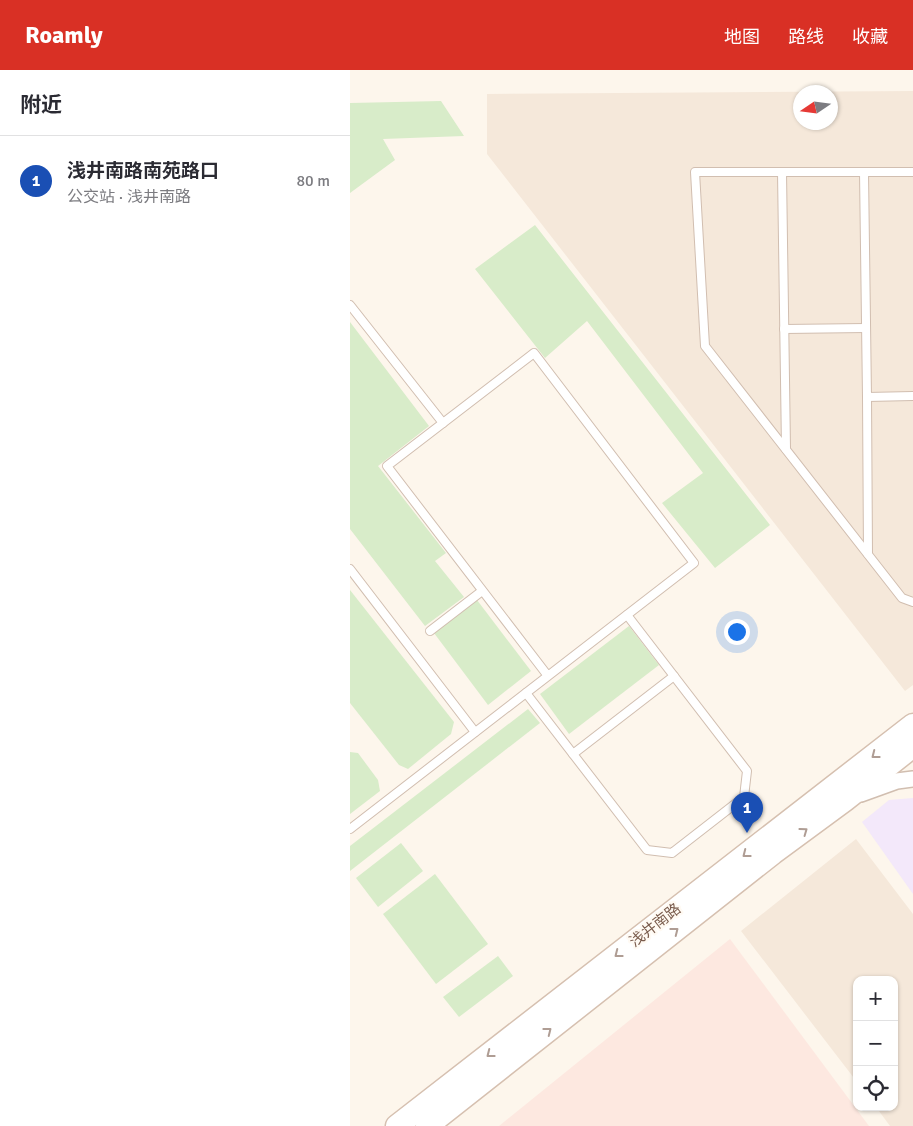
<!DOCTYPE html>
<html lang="zh">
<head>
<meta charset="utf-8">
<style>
	:root { --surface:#fff; --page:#f2f2f3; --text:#2b2b33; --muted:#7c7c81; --line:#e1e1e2; --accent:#d93025 }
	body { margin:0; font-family:Signika,"Noto Sans SC",sans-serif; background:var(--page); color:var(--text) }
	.controls { position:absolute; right:15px; bottom:15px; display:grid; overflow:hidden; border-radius:10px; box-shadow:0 1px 4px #0004 }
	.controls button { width:45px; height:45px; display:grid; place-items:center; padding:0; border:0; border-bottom:1px solid var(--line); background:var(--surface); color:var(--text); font:25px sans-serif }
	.compass { position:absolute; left:443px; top:15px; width:45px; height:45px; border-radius:50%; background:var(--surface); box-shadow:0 1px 4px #0004; rotate:257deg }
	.you { position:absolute; left:386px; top:561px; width:18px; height:18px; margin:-12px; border:4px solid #fff; border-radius:50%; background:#1a73e8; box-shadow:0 0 0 8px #1a73e833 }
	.badge { display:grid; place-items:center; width:32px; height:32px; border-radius:50%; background:var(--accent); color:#fff; font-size:16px; font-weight:700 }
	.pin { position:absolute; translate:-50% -41px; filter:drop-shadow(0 1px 2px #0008) }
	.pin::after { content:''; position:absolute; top:26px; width:18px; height:15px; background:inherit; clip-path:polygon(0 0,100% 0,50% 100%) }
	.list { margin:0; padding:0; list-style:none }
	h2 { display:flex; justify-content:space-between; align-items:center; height:65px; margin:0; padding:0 20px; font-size:21px }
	h2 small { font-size:16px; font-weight:400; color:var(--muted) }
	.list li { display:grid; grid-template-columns:32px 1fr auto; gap:15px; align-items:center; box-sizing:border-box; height:90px; padding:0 20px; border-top:1px solid var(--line) }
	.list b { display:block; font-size:19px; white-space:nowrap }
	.list p { margin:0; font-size:16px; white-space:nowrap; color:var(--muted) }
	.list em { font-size:16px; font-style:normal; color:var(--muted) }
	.icon { flex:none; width:28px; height:28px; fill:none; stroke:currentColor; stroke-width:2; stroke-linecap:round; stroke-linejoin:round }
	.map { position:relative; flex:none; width:563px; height:1056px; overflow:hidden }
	header { display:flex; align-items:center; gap:30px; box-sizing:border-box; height:70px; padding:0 25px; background:var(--accent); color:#fff }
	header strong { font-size:24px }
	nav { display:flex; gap:28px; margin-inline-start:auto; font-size:18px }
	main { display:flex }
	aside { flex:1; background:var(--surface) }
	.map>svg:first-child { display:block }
	.residential { fill:#f5e8da; fill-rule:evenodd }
	.commercial { fill:#fde8e0 }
	.education { fill:#f3e8fa }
	.green { fill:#d8ecc9 }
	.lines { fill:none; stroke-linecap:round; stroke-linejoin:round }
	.lane-casing { stroke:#d1beb0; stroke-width:10 }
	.street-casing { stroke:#d1beb0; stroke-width:18 }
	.secondary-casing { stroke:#d6c0b0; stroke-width:25 }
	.lane { stroke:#fff; stroke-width:8 }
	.street { stroke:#fff; stroke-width:15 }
	.secondary { stroke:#fff; stroke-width:22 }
	.oneway { stroke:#af9d94 }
	.labels { text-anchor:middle; stroke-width:4.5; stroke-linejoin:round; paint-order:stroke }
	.street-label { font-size:15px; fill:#7a5c4d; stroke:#fffaf3 }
</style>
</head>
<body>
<header>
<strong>Roamly</strong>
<nav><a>地图</a><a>路线</a><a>收藏</a></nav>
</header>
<main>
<aside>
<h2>附近<small></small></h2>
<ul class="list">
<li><span class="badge" style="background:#1a4fb4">1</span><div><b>浅井南路南苑路口</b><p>公交站 · 浅井南路</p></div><em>80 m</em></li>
</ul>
</aside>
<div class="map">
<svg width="563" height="1056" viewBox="0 0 563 1056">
	<rect width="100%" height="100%" fill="#fdf6ec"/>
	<!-- residential -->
	<g class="residential">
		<path d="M563 21V615L555 621 137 84V24ZM450 22H480V52H450Z"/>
		<polygon points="506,769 563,844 563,1056 540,1056 526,1037 544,1037 544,910 507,910 507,1012 391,861"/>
	</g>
	<!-- commercial -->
	<polygon class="commercial" points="380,869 519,1056 149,1056"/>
	<!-- education -->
	<polygon class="education" points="563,728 563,824 512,752 539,730"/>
	<!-- green -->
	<g class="green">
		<polygon points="91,31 114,66 33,69 45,90 0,123 0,33"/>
		<polygon points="185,155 420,455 365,498 312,433 353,403 237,251 195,288 125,199"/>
		<polygon points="0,252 79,356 28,396 96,483 85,491 114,527 75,556 0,459"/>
		<polygon points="0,520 104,652 101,664 58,699 49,695 0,633"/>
		<polygon points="127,530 181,601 138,635 84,563"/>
		<polygon points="279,556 309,595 219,664 190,624"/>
		<polygon points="178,639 190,653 0,801 0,776"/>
		<polygon points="0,682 8,683 28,710 30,721 0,744"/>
		<polygon points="51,773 73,801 28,837 6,808"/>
		<polygon points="85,804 138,874 86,914 33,844"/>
		<polygon points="148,886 163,906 109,947 93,927"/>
	</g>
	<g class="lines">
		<!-- lane casing -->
		<g class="lane-casing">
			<g id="lane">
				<polyline points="432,102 436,379"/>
				<polyline points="514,102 517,327 563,326"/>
				<polyline points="563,102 345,102 355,276 552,528 563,532"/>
				<polyline points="0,235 93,353"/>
				<polyline points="434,259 516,258"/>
				<polyline points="517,327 518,484"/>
				<polyline points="0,499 125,662"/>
				<polyline points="80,561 132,521"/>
				<polyline points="176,623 297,780 322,783 394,727 397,701 277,545"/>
				<polyline points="223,684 324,606"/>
				<polyline points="0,759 344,493 184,283 37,396 198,606"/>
			</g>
		</g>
		<!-- street casing -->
		<g class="street-casing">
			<polyline id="street" points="511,724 547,711 563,709"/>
		</g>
		<!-- secondary casing -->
		<g class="secondary-casing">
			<g id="secondary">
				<polyline points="47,1056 563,655"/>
				<polyline points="77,1056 423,783 495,730 563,676"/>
			</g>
		</g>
		<!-- lane -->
		<use href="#lane" class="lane"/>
		<!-- street -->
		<use href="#street" class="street"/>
		<!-- secondary -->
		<use href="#secondary" class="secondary"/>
	</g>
	<!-- one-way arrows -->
	<defs><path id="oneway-chevron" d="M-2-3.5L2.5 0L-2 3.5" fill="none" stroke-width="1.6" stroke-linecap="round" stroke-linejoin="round" transform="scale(1.25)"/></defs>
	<g class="oneway">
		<use href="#oneway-chevron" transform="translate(525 685) rotate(142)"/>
		<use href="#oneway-chevron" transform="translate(454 761) rotate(-36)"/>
		<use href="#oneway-chevron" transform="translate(396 784) rotate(142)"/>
		<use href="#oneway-chevron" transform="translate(325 861) rotate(-38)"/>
		<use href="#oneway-chevron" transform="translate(268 884) rotate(142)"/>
		<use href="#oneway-chevron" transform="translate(198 961) rotate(-38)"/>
		<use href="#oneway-chevron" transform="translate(140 984) rotate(142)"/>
	</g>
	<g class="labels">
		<!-- street labels -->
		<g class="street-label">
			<text transform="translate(305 855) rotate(-38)" y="5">浅井南路</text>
		</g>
	</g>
</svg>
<div class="controls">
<button>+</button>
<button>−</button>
<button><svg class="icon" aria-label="locate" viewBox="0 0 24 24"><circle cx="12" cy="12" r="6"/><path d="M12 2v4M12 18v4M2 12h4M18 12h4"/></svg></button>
</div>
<svg class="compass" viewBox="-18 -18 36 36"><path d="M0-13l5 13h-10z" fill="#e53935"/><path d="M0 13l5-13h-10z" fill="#7c7c81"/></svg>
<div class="you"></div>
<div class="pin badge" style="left:397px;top:763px;background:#1a4fb4">1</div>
</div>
</main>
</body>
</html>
